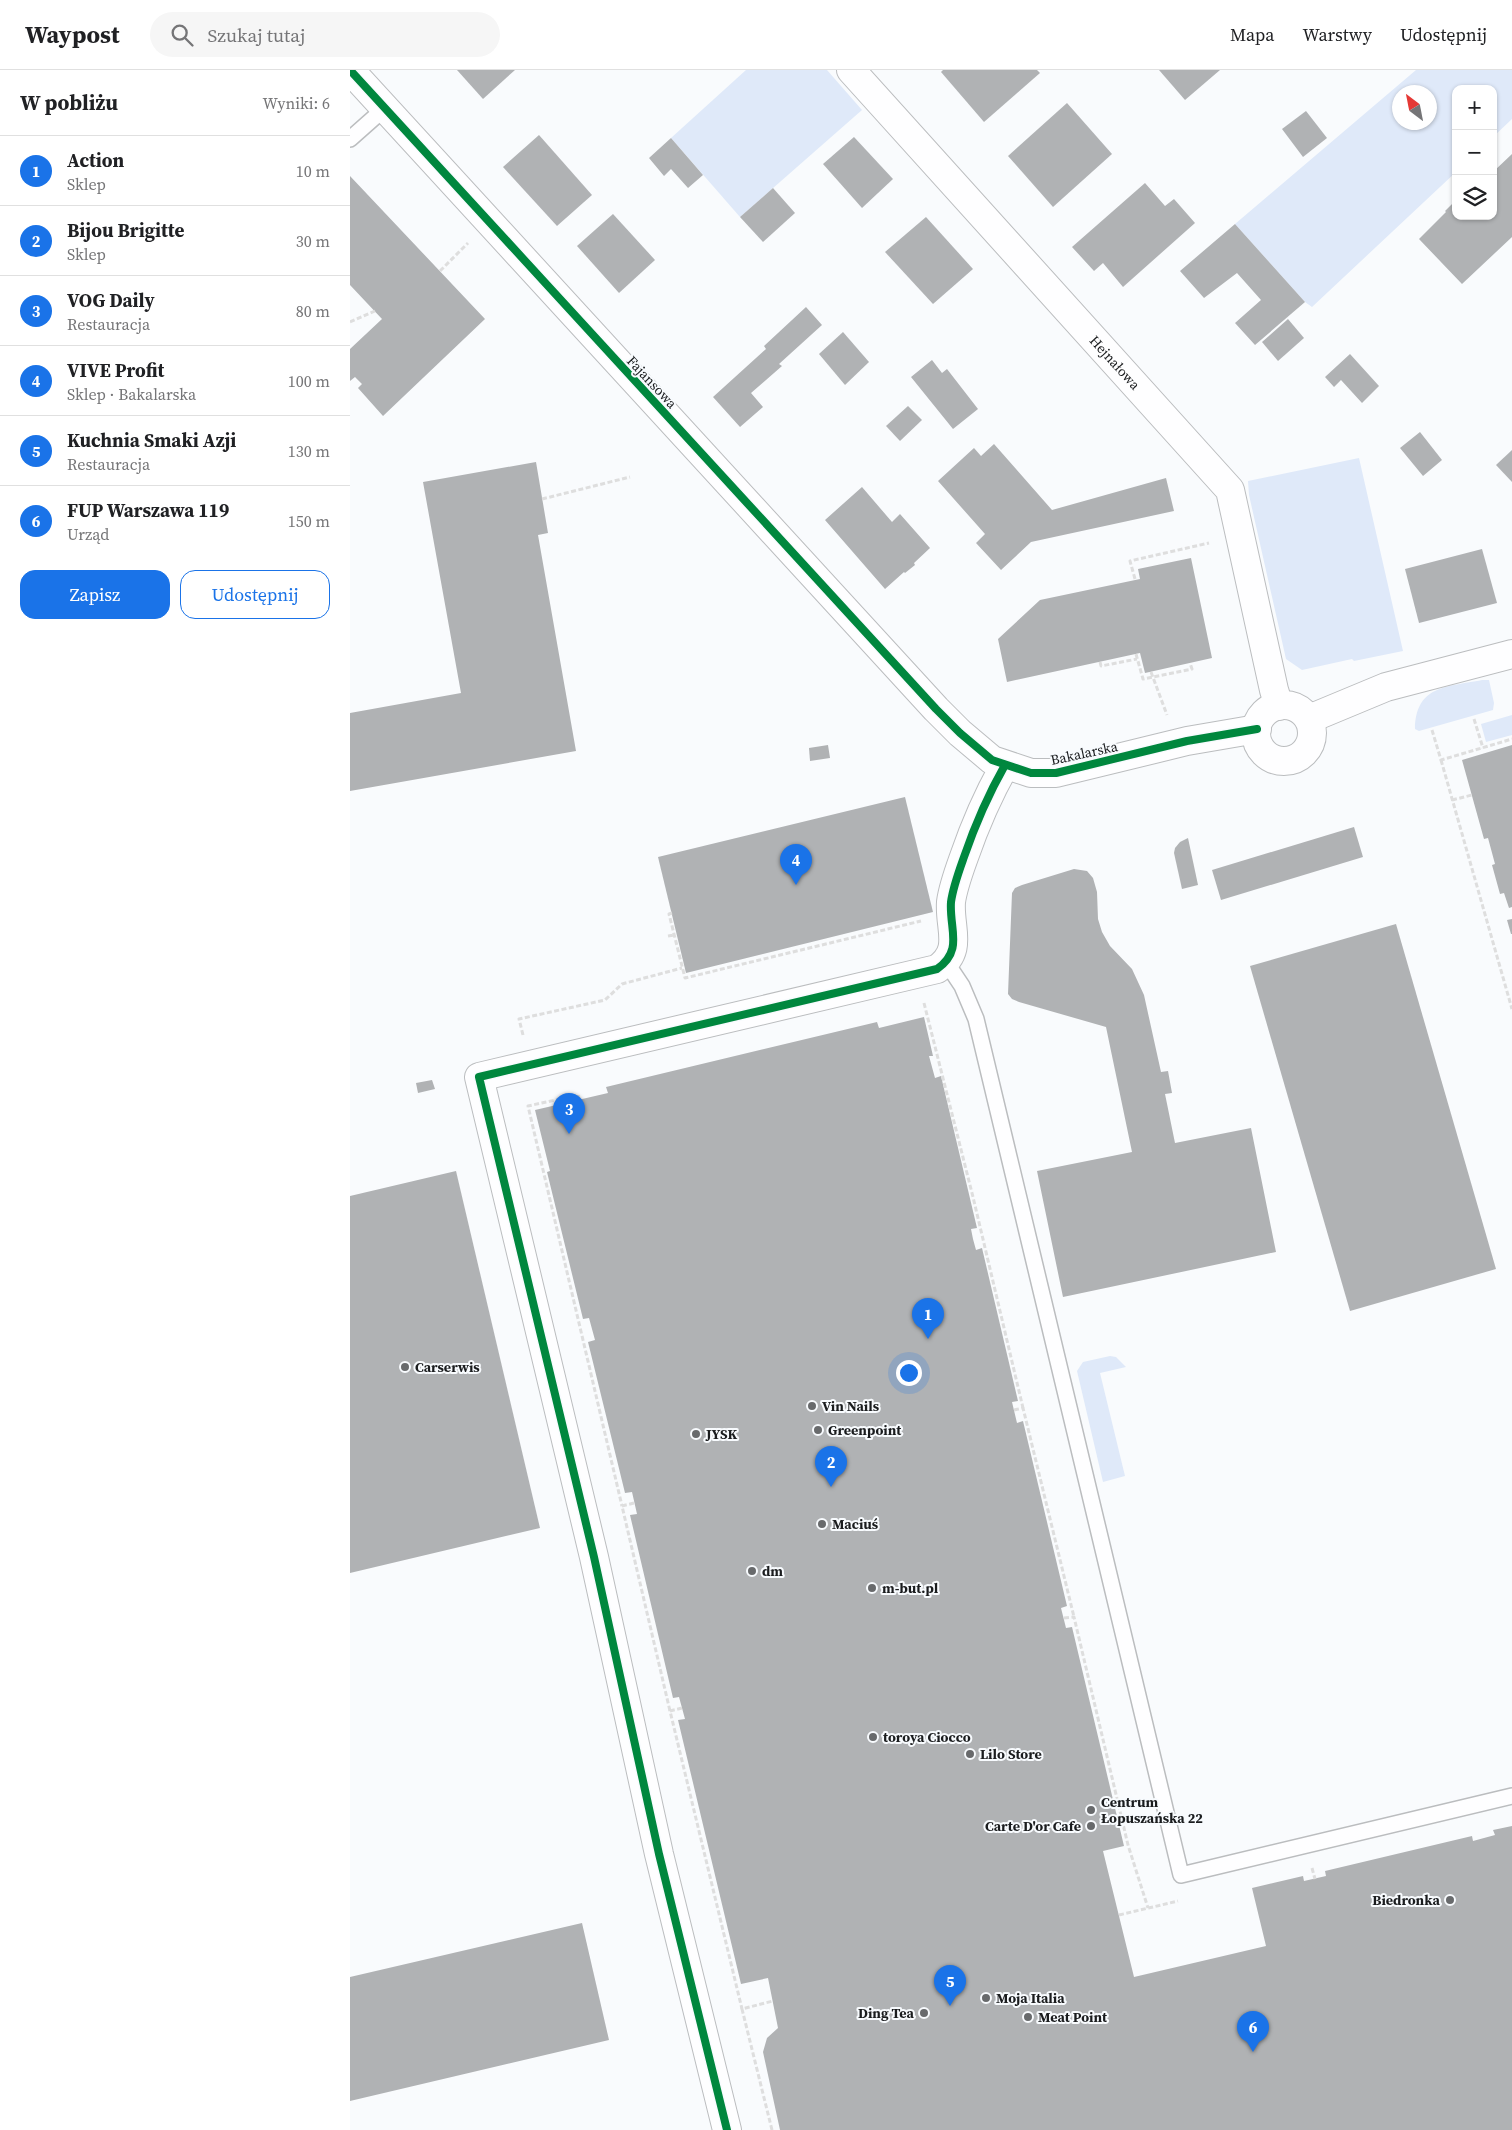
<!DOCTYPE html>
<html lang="pl">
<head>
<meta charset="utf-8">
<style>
	:root { --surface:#fff; --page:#f6f6f6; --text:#202124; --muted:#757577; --line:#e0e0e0; --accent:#1a73e8 }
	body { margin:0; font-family:"Source Serif 4",serif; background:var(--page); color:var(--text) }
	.controls { position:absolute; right:15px; top:15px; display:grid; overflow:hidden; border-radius:10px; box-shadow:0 1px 4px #0004 }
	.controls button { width:45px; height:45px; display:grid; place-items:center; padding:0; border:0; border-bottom:1px solid var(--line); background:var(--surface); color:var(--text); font:25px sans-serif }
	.compass { position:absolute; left:1042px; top:15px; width:45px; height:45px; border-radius:50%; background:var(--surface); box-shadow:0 1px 4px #0004; rotate:328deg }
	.you { position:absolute; left:558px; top:1302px; width:18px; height:18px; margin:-12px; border:4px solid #fff; border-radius:50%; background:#1a73e8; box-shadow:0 0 0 8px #1a73e833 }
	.badge { display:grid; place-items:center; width:32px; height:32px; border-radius:50%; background:var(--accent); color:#fff; font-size:16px; font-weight:700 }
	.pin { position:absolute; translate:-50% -41px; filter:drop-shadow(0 1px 2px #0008) }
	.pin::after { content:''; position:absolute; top:26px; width:18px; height:15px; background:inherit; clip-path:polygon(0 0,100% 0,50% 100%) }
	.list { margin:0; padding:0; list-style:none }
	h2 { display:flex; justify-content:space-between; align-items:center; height:65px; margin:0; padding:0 20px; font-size:21px }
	h2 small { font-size:16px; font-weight:400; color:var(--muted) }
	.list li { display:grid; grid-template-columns:32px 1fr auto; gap:15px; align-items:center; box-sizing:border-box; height:70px; padding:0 20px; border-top:1px solid var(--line) }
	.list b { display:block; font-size:19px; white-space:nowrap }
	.list p { margin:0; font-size:16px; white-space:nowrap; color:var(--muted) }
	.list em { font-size:16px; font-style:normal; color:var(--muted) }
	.actions { display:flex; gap:10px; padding:15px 20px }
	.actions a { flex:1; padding:11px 0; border:1px solid var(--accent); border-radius:15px; text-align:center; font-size:18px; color:var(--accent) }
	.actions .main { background:var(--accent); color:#fff }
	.icon { flex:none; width:28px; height:28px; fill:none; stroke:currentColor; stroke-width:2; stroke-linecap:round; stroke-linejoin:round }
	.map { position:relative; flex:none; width:1162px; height:2060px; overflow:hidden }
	header { display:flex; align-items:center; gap:30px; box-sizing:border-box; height:70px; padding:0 25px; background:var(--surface); border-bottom:1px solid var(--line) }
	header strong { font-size:24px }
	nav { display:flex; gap:28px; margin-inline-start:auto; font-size:18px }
	.search { width:350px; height:45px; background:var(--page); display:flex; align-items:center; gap:12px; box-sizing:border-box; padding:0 18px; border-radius:28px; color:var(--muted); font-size:19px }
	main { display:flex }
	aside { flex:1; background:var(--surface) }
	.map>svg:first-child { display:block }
	.green { fill:#dfe9f9; fill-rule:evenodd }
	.building { fill:#b0b2b4 }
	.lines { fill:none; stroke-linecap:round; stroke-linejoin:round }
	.lane-casing { stroke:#bbbdbf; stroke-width:18 }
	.street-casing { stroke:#bbbdbf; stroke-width:30 }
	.path { stroke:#dedede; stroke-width:3; stroke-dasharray:5 2.5; stroke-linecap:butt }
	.lane { stroke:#fefeff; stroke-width:15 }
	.street { stroke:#fefeff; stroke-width:28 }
	.cycleway-casing { stroke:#f8fbfe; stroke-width:11 }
	.cycleway { stroke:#00873e; stroke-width:8 }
	.poi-dot { fill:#686a6c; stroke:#f8fbfe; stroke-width:2 }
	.labels { text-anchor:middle; stroke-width:4; stroke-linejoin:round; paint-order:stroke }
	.street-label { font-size:14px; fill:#1a1c1e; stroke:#f8fbfe }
	.poi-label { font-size:14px; font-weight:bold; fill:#1a1c1e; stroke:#f8fbfe; text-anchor:start }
</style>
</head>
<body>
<header>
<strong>Waypost</strong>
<div class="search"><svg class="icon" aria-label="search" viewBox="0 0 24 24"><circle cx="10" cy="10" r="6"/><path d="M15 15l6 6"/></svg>Szukaj tutaj</div>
<nav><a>Mapa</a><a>Warstwy</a><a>Udostępnij</a></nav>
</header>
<main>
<aside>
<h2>W pobliżu<small>Wyniki: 6</small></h2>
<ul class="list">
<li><span class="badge">1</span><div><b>Action</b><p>Sklep</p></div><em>10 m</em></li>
<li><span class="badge">2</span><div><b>Bijou Brigitte</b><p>Sklep</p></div><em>30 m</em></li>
<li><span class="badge">3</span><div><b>VOG Daily</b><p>Restauracja</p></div><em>80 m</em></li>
<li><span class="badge">4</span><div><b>VIVE Profit</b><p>Sklep · Bakalarska</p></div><em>100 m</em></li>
<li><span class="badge">5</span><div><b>Kuchnia Smaki Azji</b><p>Restauracja</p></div><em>130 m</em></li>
<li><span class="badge">6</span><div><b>FUP Warszawa 119</b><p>Urząd</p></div><em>150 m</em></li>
</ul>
<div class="actions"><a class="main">Zapisz</a><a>Udostępnij</a></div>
</aside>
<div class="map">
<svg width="1162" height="2060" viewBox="0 0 1162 2060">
	<rect width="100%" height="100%" fill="#f9fbfd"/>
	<!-- green -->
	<g class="green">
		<polygon points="396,0 477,0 512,40 390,147 321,68"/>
		<path d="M1066 0H1162V49L1143 67V19H1106V102L962 237 955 232 885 154ZM1050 22H1080V52H1050Z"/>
		<polygon points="1009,388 1053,581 1004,591 1002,589 952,600 936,589 899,425 898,411"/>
		<path d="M1132 610H1139L1144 633 1143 640 1069 661 1065 659C1066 615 1097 617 1132 610Z"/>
		<polygon points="1162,645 1162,665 1136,672 1131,654"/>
		<polygon points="760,1286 766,1287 776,1297 750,1303 775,1406 753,1412 727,1301 733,1292"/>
	</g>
	<!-- building -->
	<g class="building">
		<polygon points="107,0 165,0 133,29"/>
		<polygon points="593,0 687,0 690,3 634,52 591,2"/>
		<polygon points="809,0 870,0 835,30"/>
		<polygon points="717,33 762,84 703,137 658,86"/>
		<polygon points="956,41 977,68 953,87 932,59"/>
		<polygon points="189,65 242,125 207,156 153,97"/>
		<polygon points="504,67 543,109 512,138 473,94"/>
		<polygon points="321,68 353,105 338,118 321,99 314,106 299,88"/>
		<polygon points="1162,84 1162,167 1112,214 1069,169 1096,142 1095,141 1106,130 1106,146 1143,146 1143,102"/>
		<polygon points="0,106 135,249 33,346 8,318 12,314 5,307 0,311 0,279 32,249 0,215"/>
		<polygon points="795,113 815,136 824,129 845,153 773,217 753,193 744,201 722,177"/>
		<polygon points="423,118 445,143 413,172 390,147"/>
		<polygon points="263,144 305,190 269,223 227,176"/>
		<polygon points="576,147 623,199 583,234 535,182"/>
		<polygon points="885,154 955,232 905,275 885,253 911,230 887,203 854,228 830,201"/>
		<polygon points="456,237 472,255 429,294 432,296 401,323 413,337 390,357 363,327 416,279 414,276"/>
		<polygon points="938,249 954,268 928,291 912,272"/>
		<polygon points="493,262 519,292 495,315 469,284"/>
		<polygon points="1000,284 1029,316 1012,333 991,310 984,317 975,307"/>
		<polygon points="582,290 592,303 597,299 628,339 603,359 561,307"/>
		<polygon points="558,336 572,350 550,371 536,356"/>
		<polygon points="1070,362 1092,390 1073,406 1050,378"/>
		<polygon points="644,374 702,440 816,408 824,441 681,472 651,500 626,473 635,464 588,411 624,378 631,386"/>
		<polygon points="1162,380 1162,412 1146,395"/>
		<polygon points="186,392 198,463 188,465 226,681 0,721 0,643 111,623 73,412"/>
		<polygon points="512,417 542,452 550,444 580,478 564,493 565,495 555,503 554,502 535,519 475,450"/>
		<polygon points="1132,479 1147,533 1069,553 1055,499"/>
		<polygon points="841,488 862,588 795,603 790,583 657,612 648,569 690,530 790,509 788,499"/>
		<polygon points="478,675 480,688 460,691 459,678"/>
		<polygon points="1162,675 1162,837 1159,838 1154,823 1150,824 1142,795 1145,794 1138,768 1134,769 1112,690"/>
		<polygon points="555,727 583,842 336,903 308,787"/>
		<polygon points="1004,757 1013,787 871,830 862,800"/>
		<polygon points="838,768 848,815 832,819 824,783 825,778 830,772"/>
		<polygon points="724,799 737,801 743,808 747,822 748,849 752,862 760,876 782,899 794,925 811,1002 818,1001 822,1023 815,1024 825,1073 901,1058 926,1182 713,1227 687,1101 782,1082 756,957 669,932 662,929 658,924 662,823 665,818 672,815"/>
		<polygon points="1162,849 1162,864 1161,864 1157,850"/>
		<polygon points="1046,854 1146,1199 1000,1241 900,896"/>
		<polygon points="574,947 583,986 579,986 585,1008 591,1006 627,1158 621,1159 623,1169 626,1180 632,1178 668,1331 662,1332 667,1353 673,1351 717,1536 711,1538 716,1558 722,1557 774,1776 753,1781 784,1907 916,1876 902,1818 953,1806 954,1811 976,1806 975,1801 1122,1766 1123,1771 1145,1765 1143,1760 1162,1756 1162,2060 430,2060 413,1982 417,1968 428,1958 418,1908 391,1914 328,1650 335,1649 329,1627 323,1628 280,1445 287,1444 282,1422 275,1423 238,1272 245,1270 239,1248 233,1249 197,1102 200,1101 185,1040 258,1023 256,1017 527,952 529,958"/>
		<polygon points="82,1010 85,1019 68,1023 66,1013"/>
		<polygon points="106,1101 190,1458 0,1503 0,1126"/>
		<polygon points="232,1853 259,1970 0,2031 0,1907"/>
	</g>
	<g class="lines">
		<!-- lane casing -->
		<g class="lane-casing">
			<g id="lane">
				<polyline points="0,69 35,38"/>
				<polyline points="596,892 612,916 626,949 831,1805 1162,1726"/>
			</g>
		</g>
		<!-- street casing -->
		<g class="street-casing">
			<g id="street">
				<polyline points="0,0 586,639 610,663 642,690 681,703 706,703 837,671 907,659"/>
				<path id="s1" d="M501 0 880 420 924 620 929 636"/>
				<circle cx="934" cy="663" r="28"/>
				<polyline points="959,649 1036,617 1162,584"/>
				<path d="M377 2060 309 1784 244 1487 129 1007 587 899C614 880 599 859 601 832 603 817 609 801 614 787 625 755 638 725 655 695"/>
			</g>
		</g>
		<!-- path -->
		<g class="path">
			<polyline points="90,201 118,173"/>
			<polyline points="0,252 25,241"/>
			<polyline points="192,429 280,407"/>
			<polyline points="785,509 780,491 859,473"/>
			<polyline points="786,584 793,609 842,599 840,593"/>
			<polyline points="750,592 751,596 787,589"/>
			<polyline points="801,602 817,645"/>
			<polyline points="1124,649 1133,678"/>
			<polyline points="1082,660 1091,690 1162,669"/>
			<polyline points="1091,690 1162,939"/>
			<polyline points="1102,730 1122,725"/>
			<polyline points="322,843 319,844 335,908 571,851"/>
			<polyline points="318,866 324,865"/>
			<polyline points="574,933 623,1127 673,1338"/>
			<polyline points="173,965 169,949 255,930 272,914 332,898"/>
			<polyline points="229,1030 228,1025 178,1036 272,1436"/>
			<polyline points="664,1340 673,1338 724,1547"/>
			<polyline points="284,1433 272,1436 320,1641"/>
			<polyline points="714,1548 724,1547 778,1775 798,1838"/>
			<polyline points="332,1638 320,1641 392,1939"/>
			<polyline points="962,1798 965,1809"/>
			<polyline points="769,1845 828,1831"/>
			<polyline points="422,2060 392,1939 423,1931"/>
		</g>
		<!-- lane -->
		<use href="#lane" class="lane"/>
		<!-- street -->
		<use href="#street" class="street"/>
		<!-- cycleway casing -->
		<g class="cycleway-casing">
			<g id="cycleway">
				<polyline points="0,0 586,639 610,663 642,690 681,703 706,703 837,671 907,659"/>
				<path d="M377 2060 309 1784 244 1487 129 1007 587 899C614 880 599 859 601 832 603 817 609 801 614 787 625 755 638 725 655 695"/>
			</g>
		</g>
		<!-- cycleway -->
		<use href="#cycleway" class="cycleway"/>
	</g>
	<!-- markers -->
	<g class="poi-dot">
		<circle cx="55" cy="1297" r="5"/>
		<circle cx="462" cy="1336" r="5"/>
		<circle cx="468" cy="1360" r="5"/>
		<circle cx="346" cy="1364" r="5"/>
		<circle cx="472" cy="1454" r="5"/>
		<circle cx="402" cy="1501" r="5"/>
		<circle cx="522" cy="1518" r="5"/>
		<circle cx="523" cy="1667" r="5"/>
		<circle cx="620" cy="1684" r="5"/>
		<circle cx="741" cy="1740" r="5"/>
		<circle cx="741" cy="1756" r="5"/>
		<circle cx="1100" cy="1830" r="5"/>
		<circle cx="636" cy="1928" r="5"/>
		<circle cx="574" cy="1943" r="5"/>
		<circle cx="678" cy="1947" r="5"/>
	</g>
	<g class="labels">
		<!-- street labels -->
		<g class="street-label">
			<text dy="5" stroke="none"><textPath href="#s1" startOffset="394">Hejnałowa</textPath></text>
			<text transform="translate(302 312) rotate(47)" y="5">Fajansowa</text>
			<text transform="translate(734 683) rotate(-12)" y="5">Bakalarska</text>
		</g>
		<!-- poi labels -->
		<g class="poi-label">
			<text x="65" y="1302">Carserwis</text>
			<text x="472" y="1341">Vin Nails</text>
			<text x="478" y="1365">Greenpoint</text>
			<text x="356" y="1369">JYSK</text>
			<text x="482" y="1459">Maciuś</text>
			<text x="412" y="1506">dm</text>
			<text x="532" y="1523">m-but.pl</text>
			<text x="533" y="1672">toroya Ciocco</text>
			<text x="630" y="1689">Lilo Store</text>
			<text x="751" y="1737">Centrum<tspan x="751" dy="16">Łopuszańska 22</tspan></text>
			<text x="731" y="1761" text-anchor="end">Carte D'or Cafe</text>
			<text x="1090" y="1835" text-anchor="end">Biedronka</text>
			<text x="646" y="1933">Moja Italia</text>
			<text x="564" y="1948" text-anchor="end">Ding Tea</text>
			<text x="688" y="1952">Meat Point</text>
		</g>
	</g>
</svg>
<div class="controls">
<button>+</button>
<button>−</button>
<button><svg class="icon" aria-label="layers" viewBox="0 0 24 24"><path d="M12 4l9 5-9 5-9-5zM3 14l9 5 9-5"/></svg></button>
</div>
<svg class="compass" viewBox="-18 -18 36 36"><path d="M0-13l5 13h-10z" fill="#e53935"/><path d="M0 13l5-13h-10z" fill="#757577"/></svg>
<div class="you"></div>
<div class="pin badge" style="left:578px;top:1269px">1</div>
<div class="pin badge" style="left:481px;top:1417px">2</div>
<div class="pin badge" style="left:219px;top:1064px">3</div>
<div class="pin badge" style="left:446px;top:815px">4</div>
<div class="pin badge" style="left:600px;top:1936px">5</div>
<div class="pin badge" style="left:903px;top:1982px">6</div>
</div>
</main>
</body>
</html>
